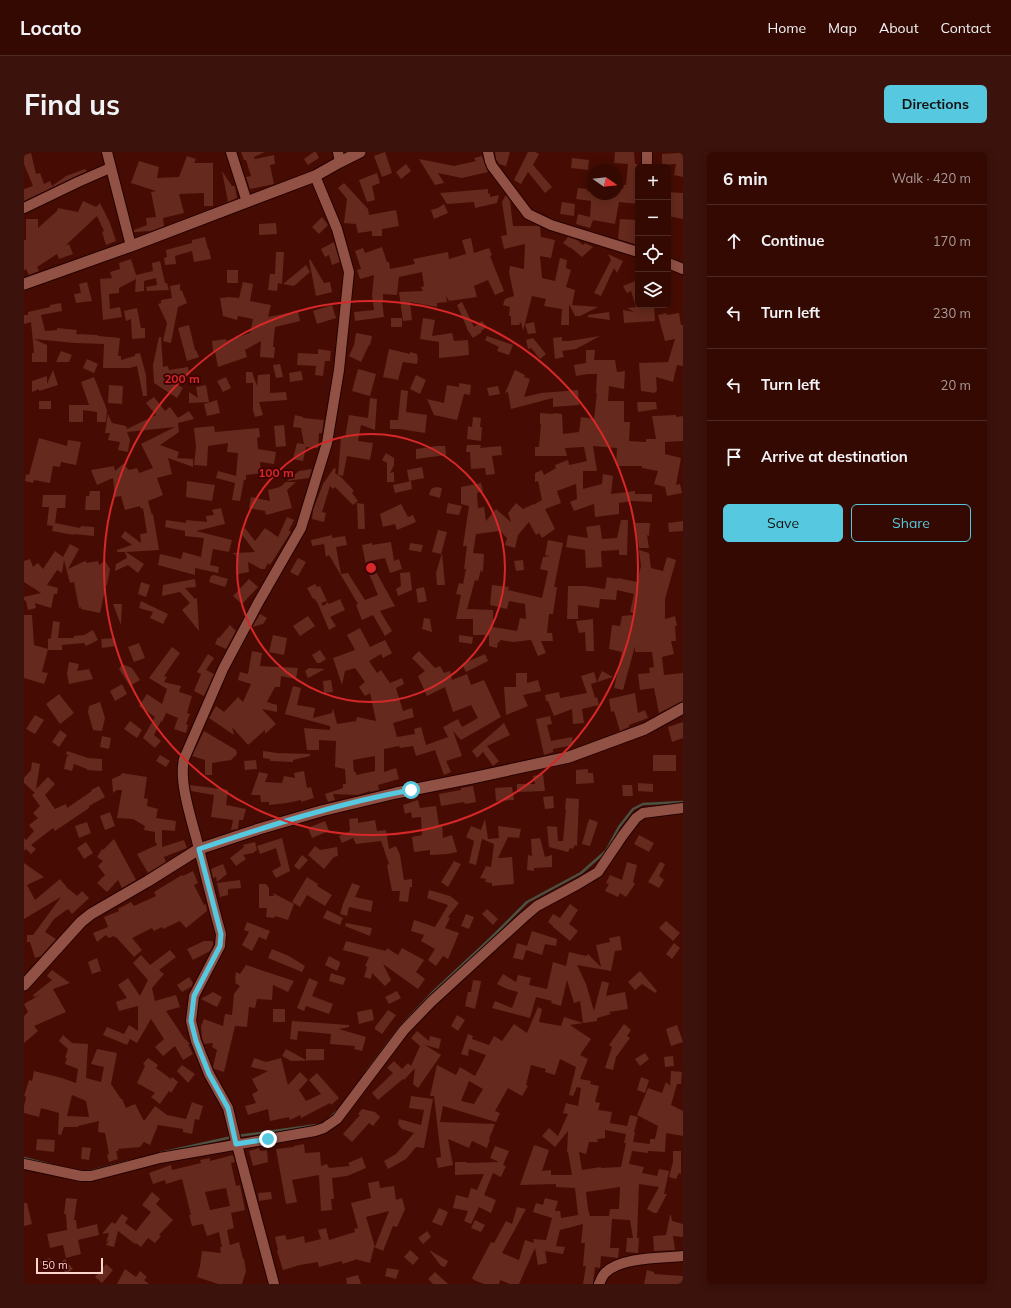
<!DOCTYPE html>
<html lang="en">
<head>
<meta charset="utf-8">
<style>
	:root { --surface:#340902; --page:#3c120c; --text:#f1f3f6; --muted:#a99a99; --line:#4e2a24; --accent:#56c9e0 }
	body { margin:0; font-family:Mulish,sans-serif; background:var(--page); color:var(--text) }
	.controls { position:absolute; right:12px; top:12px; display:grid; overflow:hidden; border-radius:6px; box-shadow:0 2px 10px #0003 }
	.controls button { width:36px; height:36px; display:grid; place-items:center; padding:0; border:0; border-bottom:1px solid var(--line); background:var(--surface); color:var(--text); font:20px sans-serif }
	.compass { position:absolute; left:563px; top:12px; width:36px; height:36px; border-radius:50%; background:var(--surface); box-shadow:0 2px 10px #0003; rotate:104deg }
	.scale { position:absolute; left:12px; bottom:10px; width:67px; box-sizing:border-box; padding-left:4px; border:2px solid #fcd6cd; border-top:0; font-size:11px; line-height:14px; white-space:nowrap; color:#fcd6cd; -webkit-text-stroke:3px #3a0100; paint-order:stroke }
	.stop { position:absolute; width:12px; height:12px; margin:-9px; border:3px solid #56c9e0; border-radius:50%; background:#fff }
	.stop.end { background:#56c9e0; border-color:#fff; box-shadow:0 1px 4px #0008 }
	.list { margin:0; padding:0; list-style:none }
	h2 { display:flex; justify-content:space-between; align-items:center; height:52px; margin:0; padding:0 16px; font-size:17px }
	h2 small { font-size:13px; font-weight:400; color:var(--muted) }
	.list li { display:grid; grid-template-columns:26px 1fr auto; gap:12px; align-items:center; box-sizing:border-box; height:72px; padding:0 16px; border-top:1px solid var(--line) }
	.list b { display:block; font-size:15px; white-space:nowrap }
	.list em { font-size:13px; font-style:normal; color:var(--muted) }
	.actions { display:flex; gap:8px; padding:12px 16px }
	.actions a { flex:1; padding:9px 0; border:1px solid var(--accent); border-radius:6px; text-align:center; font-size:14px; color:var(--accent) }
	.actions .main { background:var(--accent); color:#111 }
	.icon { flex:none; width:22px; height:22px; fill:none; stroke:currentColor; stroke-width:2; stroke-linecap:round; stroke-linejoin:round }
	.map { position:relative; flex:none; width:659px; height:1132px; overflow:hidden; border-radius:6px }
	header { display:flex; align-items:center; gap:24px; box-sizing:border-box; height:56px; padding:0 20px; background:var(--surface); border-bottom:1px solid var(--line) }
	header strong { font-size:19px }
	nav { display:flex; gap:22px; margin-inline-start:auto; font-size:14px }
	.intro { display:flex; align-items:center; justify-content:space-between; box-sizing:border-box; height:96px; padding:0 24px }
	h1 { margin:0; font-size:28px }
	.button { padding:10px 18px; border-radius:6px; background:var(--accent); color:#111; font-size:14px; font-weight:700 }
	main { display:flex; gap:24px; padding:0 24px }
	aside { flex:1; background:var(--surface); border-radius:6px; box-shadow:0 2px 10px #0003 }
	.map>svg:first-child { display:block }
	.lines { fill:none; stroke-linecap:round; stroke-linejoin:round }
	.stream { stroke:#4c5242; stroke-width:2.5 }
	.building { fill:#65291d; fill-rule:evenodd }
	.minor-casing { stroke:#240000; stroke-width:12 }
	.tertiary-casing { stroke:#240000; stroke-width:13 }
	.minor { stroke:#915144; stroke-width:10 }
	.tertiary { stroke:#915144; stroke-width:11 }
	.route { stroke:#56c9e0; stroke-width:5 }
	.ring { fill:none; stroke:#d62828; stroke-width:2 }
	.centre { fill:#d62828; stroke:#3a0100; stroke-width:2 }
	.ring-label { font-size:12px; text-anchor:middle; font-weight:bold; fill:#d62828; stroke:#3a0100; stroke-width:3.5; stroke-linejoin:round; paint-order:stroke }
</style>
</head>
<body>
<header>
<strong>Locato</strong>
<nav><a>Home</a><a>Map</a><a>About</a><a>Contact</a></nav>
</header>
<div class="intro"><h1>Find us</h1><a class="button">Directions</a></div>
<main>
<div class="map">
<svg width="659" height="1132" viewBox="0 0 659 1132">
	<rect width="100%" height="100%" fill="#460c03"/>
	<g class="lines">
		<!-- stream -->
		<g class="stream">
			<polyline points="343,919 377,874 408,841 466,787 503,750 557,721 582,699 595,675 609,657 619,652 659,650"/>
			<polyline points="306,966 313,959"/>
			<polyline points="213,984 293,973"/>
			<polyline points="136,1001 208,985"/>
			<polyline points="0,1006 27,1013"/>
			<polyline points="63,1020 106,1009"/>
		</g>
	</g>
	<!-- building -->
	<g class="building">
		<polygon points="217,0 241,0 230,5 231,7 250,3 251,12 246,13 250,32 226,37 222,25 227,24 222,8 220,8"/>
		<polygon points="290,0 292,0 295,6 284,13 280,7"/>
		<polygon points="361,0 368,21 358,25 350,4"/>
		<polygon points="471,0 486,0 482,14 475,12 472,7"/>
		<polygon points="504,0 511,0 515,2 509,13 528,35 521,41 504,20 497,32 490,28"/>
		<polygon points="591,0 610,0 611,12 613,12 614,16 614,52 595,50 591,72 569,68 566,76 552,72 554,62 566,65 567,49 552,47 554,36 563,37 563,39 569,40 569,42 593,42 593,36 599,37 600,33 602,33 604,12 590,11"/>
		<polygon points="655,0 659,0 659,25 650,23 652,12 638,13 638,2 655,1"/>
		<polygon points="7,1 12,22 16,21 20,32 26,29 28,34 42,24 61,17 63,19 0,49 0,37 9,34 0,12 0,3"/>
		<polygon points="163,4 172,7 170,11 189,11 189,54 180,54 180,41 155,42 160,61 139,66 140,74 127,79 110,80 110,78 123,73 122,66 132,65 127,40 132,39 107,31 115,9 135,15 133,26 155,25"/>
		<polygon points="458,4 464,20 438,26 414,21 420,31 411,33 395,7 430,14 452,9 450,6"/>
		<polygon points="548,6 565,8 564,18 547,16"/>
		<polygon points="382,12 387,19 377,27 372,20"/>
		<polygon points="198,19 208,34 211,34 211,35 213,46 204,50"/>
		<polygon points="353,21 356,31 348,34 351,48 343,50 335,28"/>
		<polygon points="320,31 344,57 345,63 372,58 375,74 358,77 358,84 348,84 348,79 334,81 332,72 320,71 323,47 314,36"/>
		<polygon points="464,37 464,42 466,41 466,45 475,43 473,51 451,56 450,50 423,52 416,41"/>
		<polygon points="644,40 659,41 659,67 644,64"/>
		<polygon points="482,43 486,49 489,74 514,74 516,75 517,85 531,88 527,106 516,104 518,126 531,129 536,106 543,108 542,116 547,118 542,135 551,138 548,153 574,155 556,164 551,164 545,152 545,173 537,173 538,157 520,154 522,147 508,144 499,179 497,170 495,173 487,173 487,164 485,164 486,155 479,153 481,147 490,144 485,120 486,114 500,117 501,92 480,97 477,84 483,83 478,50"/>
		<polygon points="59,49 72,55 76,51 86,71 92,89 82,93 78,80 80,79 73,64 41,94 45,92 49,102 35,107 33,102 13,115 15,119 5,123 2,117 0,118 0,88 2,88 2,67 14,67 14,76 33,59 34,56 54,60"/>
		<polygon points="538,50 551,52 550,64 536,62"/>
		<polygon points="420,52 424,61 410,67 407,58 414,56"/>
		<polygon points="298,65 304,73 295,82 288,75"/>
		<polygon points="596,67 614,68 614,93 594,87"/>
		<polygon points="252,71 253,82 235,83 235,72"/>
		<polygon points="181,85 184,97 185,97 187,107 170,110 168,99 151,104 152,112 141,113 140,106 143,105 142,98 168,91 168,88"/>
		<polygon points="544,85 553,88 559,93 561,91 569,95 558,105 546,95 546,96 539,91"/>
		<polygon points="447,86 450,101 465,96 468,103 466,104 480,139 471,143 464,128 450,134 453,145 425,149 422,144 423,150 413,151 413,155 386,150 388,168 379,169 375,140 399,139 397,135 400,134 398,120 375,125 373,143 359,142 359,149 358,149 360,165 331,169 330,160 350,158 348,144 350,123 336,127 333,118 337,117 331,99 339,96 341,101 358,95 363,110 365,110 366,117 391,112 389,107 424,100 425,107 442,102 438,88"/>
		<polygon points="310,90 316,110 308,113 305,103 301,105 297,97"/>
		<polygon points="252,100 260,100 258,132 254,131 253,139 244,138 246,122 251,122"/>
		<polygon points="584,102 599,109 593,121 590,116 577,144 570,141 587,108"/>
		<polygon points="107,107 112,123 129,119 128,111 136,109 141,131 143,131 145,138 123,139 122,135 133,133 132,126 120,129 120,139 111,140 112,127 95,136 95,141 85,142 86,157 96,155 98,165 79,168 76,127 88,126 86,120 96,117 95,111"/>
		<polygon points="286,107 300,131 306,130 308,140 292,144 285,108"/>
		<polygon points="282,113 286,120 270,134 259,132"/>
		<rect x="203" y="118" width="11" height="13"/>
		<polygon points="611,129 614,136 614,153 630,153 631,169 600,171 599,158 610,160 603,156 612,155 607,139 603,141 599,134"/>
		<polygon points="63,130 68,149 52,151 50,142 57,141 55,132"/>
		<polygon points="219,130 229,132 226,149 247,153 244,165 274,159 276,169 251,175 249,195 251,195 250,206 236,205 237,189 221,198 223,205 194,215 191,200 189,200 188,189 202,187 202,189 226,181 229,167 214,164 213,168 199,164 196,146 205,145 215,146"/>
		<polygon points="156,132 156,138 158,139 163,151 154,155 147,191 139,189 143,171 134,152 137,151 137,148 148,146 146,134"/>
		<polygon points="438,150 450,175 458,169 463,175 457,179 458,180 449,186 443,177 443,176 433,153"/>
		<polygon points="37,151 38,159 17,163 21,179 33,178 33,176 53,178 52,182 74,183 74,184 96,186 94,204 97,204 97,208 111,204 111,202 116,201 122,223 123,244 119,244 113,214 106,216 79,216 80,192 51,191 10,187 23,193 23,210 8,210 8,201 10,201 7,170 0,172 0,163 4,163 4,160 26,155 26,153"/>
		<polygon points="308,153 312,166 293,172 289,159"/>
		<polygon points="113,156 117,176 121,176 121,186 108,187 107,167 102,169 100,159"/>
		<polygon points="585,160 586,168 564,165 564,163"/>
		<polygon points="642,161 643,163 655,161 657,173 659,173 659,214 653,213 649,230 632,225 633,239 631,240 631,241 617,239 615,211 644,210 651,187 641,189 634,163"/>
		<rect x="367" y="166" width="11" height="9"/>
		<polygon points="399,166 411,168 408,184 428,181 430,189 444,188 445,203 415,206 415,190 396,187"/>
		<polygon points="510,170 512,181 504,182 501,172"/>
		<polygon points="165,173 171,198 172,198 175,205 163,209 154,176"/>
		<polygon points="332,181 348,184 346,193 345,193 337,210 325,204 330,193"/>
		<polygon points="463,184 489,193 485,203 473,199 475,195 461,188"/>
		<polygon points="576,184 552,197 538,199 540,205 531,207 529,186 538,185 538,189 545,189"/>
		<polygon points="135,185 137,185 139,215 144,214 145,218 164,215 165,223 144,227 159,236 153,246 130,231 129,213"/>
		<polygon points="509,186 522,202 516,207 507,196 504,197 502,188"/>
		<polygon points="294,197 307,199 306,209 301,209 299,224 291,223 292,214 273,213 274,201 294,202"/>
		<polygon points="365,197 386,202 386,200 393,202 394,207 393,212 379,210 374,228 359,225"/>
		<polygon points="562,198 571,198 570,208 591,208 593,220 601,219 600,237 585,234 584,249 600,249 600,270 606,270 605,289 622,290 622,287 632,287 628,264 652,263 652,265 659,264 659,289 641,290 641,302 657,306 652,333 656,332 658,341 643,344 641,335 630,332 634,319 618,316 618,314 592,314 593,296 569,294 573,319 559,319 559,337 578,332 579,322 589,324 587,342 611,339 611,342 628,342 628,350 608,349 595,351 595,362 571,365 570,352 550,359 546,350 553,347 552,332 533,339 537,351 521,357 531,377 518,386 515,381 512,383 505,370 494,383 491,396 481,393 483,386 476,379 452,382 449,401 460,402 459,420 457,418 454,429 451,428 443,457 469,458 469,475 493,479 496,466 502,467 501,452 485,449 483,457 466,453 468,433 485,435 484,438 518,446 524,419 516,417 519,405 526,404 521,403 524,388 539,391 530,435 533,435 529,462 525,462 523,481 528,481 529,489 517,489 522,501 514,504 507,488 489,490 476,488 476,490 474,490 473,496 465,494 465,483 449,483 449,467 432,467 437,443 432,442 435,431 439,432 442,417 440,417 443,394 439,394 445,354 437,352 437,335 457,331 459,339 453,341 454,356 460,355 462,369 472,357 487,370 484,361 492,351 499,357 510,352 511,353 511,352 518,348 514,329 511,330 511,321 518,318 520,323 532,316 531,313 544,308 545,313 563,309 560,295 541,296 543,304 511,304 511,295 515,295 517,272 516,272 516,261 529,262 529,261 538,262 539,282 555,280 557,265 570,267 573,241 572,241 573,222 564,222 552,224 550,213 562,211"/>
		<polygon points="37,199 48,203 45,210 32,210"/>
		<polygon points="63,207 74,212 70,221 59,216"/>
		<polygon points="256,212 259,225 252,226 249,213"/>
		<polygon points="334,217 352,222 346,244 328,239"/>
		<polygon points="29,218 34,233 15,239 15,237 8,240 8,229 23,224 23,232"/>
		<polygon points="491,218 501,223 500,225 506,227 500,245 517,241 554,238 555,253 529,255 529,246 487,257 484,240 481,241"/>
		<polygon points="277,219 279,228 266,230 265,221"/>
		<polygon points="222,220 228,220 233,234 234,223 246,222 246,241 262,240 263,248 235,250 239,263 231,265 229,258 229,231 222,231"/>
		<polygon points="392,223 402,228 396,242 386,237"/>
		<polygon points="70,225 83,258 82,270 73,270 73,260 59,258 59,270 45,270 45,253 65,253 57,230"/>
		<polygon points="202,225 207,236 199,240 193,229"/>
		<polygon points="435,231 447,233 446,243 440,242 433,268 410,263 403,247 420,251 423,233 435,235"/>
		<polygon points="85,233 99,234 98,252 84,251"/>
		<polygon points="182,233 185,250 165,251 165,240 174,246 172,235"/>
		<polygon points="474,234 476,242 465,244 463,236"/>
		<polygon points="377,238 384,239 382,260 403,263 401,281 376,277 366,277 366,268 374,268"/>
		<polygon points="130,245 141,259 146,255 154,266 165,259 170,267 154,271 155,280 136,293 155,300 153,306 169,307 169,315 144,306 148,322 133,326 139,343 124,349 128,363 129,362 135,398 102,400 120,412 114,421 104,413 91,419 92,412 103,406 101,400 93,400 93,398 108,393 97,385 101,379 117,391 116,382 123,381 119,356 117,357 116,354 101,358 97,344 91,345 89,326 73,333 67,318 90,314 91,319 99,312 105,318 113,316 115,321 129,316 117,292 151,275 103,280 106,288 104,300 94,298 96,290 84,288 86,281 81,281 84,262 88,271 102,274 103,277 132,263 122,251"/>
		<polygon points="346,246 353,247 351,278 337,273 334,289 349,291 346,308 323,304 319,324 314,323 317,285 321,286 325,263 344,266"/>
		<polygon points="193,248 196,261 183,264 180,252"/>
		<rect x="15" y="249" width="12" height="8"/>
		<polygon points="613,250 632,250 633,257 614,260"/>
		<polygon points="271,263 279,265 279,266 300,268 298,281 295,281 294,296 282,295 279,309 269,307 273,291 280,292 277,276 269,275"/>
		<polygon points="449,265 457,266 456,275 458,275 457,289 443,287 444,274 448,275"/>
		<polygon points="260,273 262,294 252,295 250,274"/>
		<polygon points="190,274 191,280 235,276 236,285 233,286 234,297 252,300 250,312 236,310 237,321 222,323 222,328 220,328 216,349 208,348 211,331 192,326 194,319 212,324 214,301 203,300 204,291 184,294 183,314 170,313 172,295 170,276"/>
		<polygon points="15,286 43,294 44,288 57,290 52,313 37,310 36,315 29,314 26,331 10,328 9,331 1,329 2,322 5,323"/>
		<polygon points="443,293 457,293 456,296 477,294 478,303 468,304 471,322 462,323 461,316 447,317 446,300 442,300"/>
		<polygon points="413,294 421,294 422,303 392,307 392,297"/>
		<polygon points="362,301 370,306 370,313 366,321 370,320 370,330 363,330 363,311 358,308"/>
		<polygon points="398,315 400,326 385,329 383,318"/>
		<polygon points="310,316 312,317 311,321 318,326 330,339 328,341 334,349 329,353 311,335 309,337 306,334 298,360 302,361 300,370 288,367 289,358 299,332"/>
		<polygon points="288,317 285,326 263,329 275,319"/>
		<polygon points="163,329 191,333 188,349 162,345"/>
		<polygon points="387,329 388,337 371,341 369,333"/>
		<polygon points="262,330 272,330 263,338 268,356 242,363 241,359 225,356 227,345 246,349 244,338 256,335"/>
		<polygon points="412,335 418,336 416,346 405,343 407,337"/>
		<polygon points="66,339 76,339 76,358 61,358 62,344 65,344"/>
		<polygon points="19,343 42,343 41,356 33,356 31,371 56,376 57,374 70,375 70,384 50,382 50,383 28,379 29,374 23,373 25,355 18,355"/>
		<polygon points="333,351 340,352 341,377 334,377"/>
		<polygon points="424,351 438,354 435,363 422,361"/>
		<polygon points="377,352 384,365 389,363 392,370 373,378 371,372 359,375 356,362"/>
		<polygon points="197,356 201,372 172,379 208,388 205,400 189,397 186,413 195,415 194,421 171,416 171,423 134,413 136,402 157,407 159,400 177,405 180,386 161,384 161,379 141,375 142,368 162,371 162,368 183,370 182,364 190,363 188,358"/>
		<polygon points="263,365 270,368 265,378 267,380 246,413 244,411 241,417 237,417 224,410 225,420 214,422 212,403 208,401 231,400 216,380 221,376 231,389 241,376 254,385"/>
		<polygon points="597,368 604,368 603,403 595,403 595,398 577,399 578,415 562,416 561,398 542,395 544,383 564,386 562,375 576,373 578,387 593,386"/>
		<polygon points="659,369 659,379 645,380 644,371"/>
		<polygon points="611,371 626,371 625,384 623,383 625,396 615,396"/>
		<polygon points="414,378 423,380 417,402 408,400"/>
		<polygon points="308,383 308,386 321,384 323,393 312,395 317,422 324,421 341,448 354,443 349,431 343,418 338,393 348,391 348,393 367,390 370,409 375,407 378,417 366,421 361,406 346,409 371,454 356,459 368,479 361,484 349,463 338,468 332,453 334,452 305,403 302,405 300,392 288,394 287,388"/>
		<polygon points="386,391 399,393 397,400 385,398"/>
		<polygon points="46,392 55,397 44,417 61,409 63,411 74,409 75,413 81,409 86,417 83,433 80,434 81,438 76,461 57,457 57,455 55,456 50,430 46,431 40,408 38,421 33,418 23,433 34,436 33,442 30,442 27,456 11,451 12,456 4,458 2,449 0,448 0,445 17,441 0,430 0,409 6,407 9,415 14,411 19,417 31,399 39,405"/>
		<polygon points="615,398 625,401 627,416 639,419 643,405 652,408 641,447 641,467 651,464 653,474 651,474 652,489 647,489 650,502 638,505 640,523 659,521 659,549 635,561 630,536 616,538 614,522 626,521 625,516 630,515 628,500 611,500 611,494 599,538 590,536 598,500 585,497 588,473 596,474 598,464 609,463 609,461 606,460 610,442 593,438 592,448 576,447 575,456 554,453 554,467 543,467 544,434 561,434 581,437 583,425 593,427 594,426 613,430 617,414"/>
		<polygon points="418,401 421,433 413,433 412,421"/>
		<polygon points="274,406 282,410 274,424 266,420"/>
		<polygon points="499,408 500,418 492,419 490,409"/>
		<polygon points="386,420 388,438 374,444 372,437 377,434 376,421"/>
		<polygon points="190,423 204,427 201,435 185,430 187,424"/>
		<polygon points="171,427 172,435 161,436 171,447 173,446 175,479 158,458 166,451 156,440 138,444 139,433"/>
		<polygon points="225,427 234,435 218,452 209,444"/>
		<polygon points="117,430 126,433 122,445 114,442"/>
		<polygon points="291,432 293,435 296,434 303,449 297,451 299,454 304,450 305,452 316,447 321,458 306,465 312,474 305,478 294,452 290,446 289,447 283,436"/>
		<polygon points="400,435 403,449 394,451 392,437"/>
		<polygon points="117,449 144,462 139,472 126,466 129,460 115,456"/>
		<polygon points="89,452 98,452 97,473"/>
		<polygon points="236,462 243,466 239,472 228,475"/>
		<polygon points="0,463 8,463 10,493 24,497 18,520 24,521 20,532 0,526"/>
		<polygon points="284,464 291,474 276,484 269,474"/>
		<polygon points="400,466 406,467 408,480 398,477"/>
		<polygon points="569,467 570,499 562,499 561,480 555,481 552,469"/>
		<polygon points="29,469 36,470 34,486 50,486 50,484 60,483 69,478 74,488 62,494 60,491 38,493 38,498 24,498 24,487 27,486"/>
		<polygon points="206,473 212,479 202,497 191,492 194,485 195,486"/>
		<path d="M336 476 346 495 361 488 368 501 359 506 357 502 345 509 353 521 357 518 366 531 378 526 380 532 372 536 379 559 388 556 390 565 369 571 373 585 391 582 390 577 397 575 402 593 424 585 419 575 434 567 438 575 454 566 447 553 429 560 421 535 403 544 394 524 401 519 388 506 395 499 411 516 416 514 420 521 426 519 428 528 443 522 447 533 460 528 477 565 437 588 429 579 438 604 422 609 427 620 420 623 411 598 392 604 389 594 376 596 375 594 360 597V620L372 616 375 627 354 633 355 638 346 640V639L334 643 309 642 311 648 304 650 301 642 319 636V632H322L321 617 311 615 312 589 295 588V598H283L280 576 306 578V574L261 562 269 534 277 536 273 553 291 556 289 566 308 561 309 556 313 572 332 569 333 565 352 569 346 541 341 544 335 535 341 530 331 516 321 519 318 533 309 506 331 498 323 483ZM351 604V619L332 623V620H330L329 608Z"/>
		<polygon points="249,483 263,486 260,503 245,500"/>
		<polygon points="435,483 449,485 448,492 435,490"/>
		<polygon points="91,486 92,494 78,496 77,487"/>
		<polygon points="115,491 121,506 110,510 104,495"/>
		<polygon points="148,495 156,501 140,524 143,525 140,530 157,534 155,540 168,544 163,561 166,562 162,572 164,573 162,581 150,577 154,566 142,561 138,570 137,569 130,583 137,589 131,596 119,586 131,565 115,554 123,542 138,552 143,537 125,526"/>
		<polygon points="296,498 302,507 296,511 293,511 288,503"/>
		<polygon points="228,499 238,501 236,514 274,516 272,527 257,524 256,535 251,535 243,550 253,553 253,560 238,557 252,572 241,582 241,578 224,593 208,575 210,583 185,566 192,554 200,560 214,545 219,550 227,532 214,528 216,520 224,522"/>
		<polygon points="184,502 190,506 182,518 190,522 180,544 170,539 177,522 173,520"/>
		<polygon points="461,502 464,509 442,520 438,512"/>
		<polygon points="45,510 55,512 53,519 65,517 69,527 45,532 43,522"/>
		<polygon points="98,512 108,516 116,528 106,534 95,517"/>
		<polygon points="285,516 301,517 284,526 281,519"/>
		<polygon points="578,519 589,525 567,532 571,546 573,545 575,553 558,557 560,571 549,572 548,557 530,564 524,549 522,549 521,543 535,540 536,546 563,541 557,524 570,520 573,530"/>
		<polygon points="492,521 503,521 503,531 514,528 517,539 499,543 504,554 482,563 480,535 492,535"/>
		<polygon points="307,528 309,540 300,541 299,529"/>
		<polygon points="98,532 103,542 91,549 86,539"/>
		<polygon points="611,541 614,561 621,558 624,566 605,573 605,575 596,579 590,559 587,560 585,547"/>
		<polygon points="35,542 50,561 36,572 22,552"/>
		<polygon points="76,550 81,566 78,579 69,578 64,560 65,554"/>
		<polygon points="11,563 20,568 11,582 2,577"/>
		<polygon points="526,564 528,572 523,573 527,589 548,585 549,593 529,597 529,600 520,603 512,567"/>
		<polygon points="106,569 118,578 113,586 100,577"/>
		<polygon points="659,570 659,586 648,590 644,575"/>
		<polygon points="480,571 486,583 463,594 475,609 469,614 459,600 453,606 448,599"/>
		<polygon points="36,578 43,583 35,595 28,590"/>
		<polygon points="180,579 212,598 213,602 207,608 188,611 188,623 181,623 181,608 168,604"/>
		<polygon points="78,584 87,586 85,597 76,595"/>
		<polygon points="43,599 64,606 78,607 78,619 63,618 63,617 50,612 48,619 40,617 43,604 46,604 42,602"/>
		<polygon points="239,599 253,601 286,602 286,604 269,608 269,610 246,609 246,607 239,606"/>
		<polygon points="136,603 146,609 142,615 132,609"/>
		<rect x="629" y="603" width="23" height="16"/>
		<polygon points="232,608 233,617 221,618 220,609"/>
		<polygon points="8,610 16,612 12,637 24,625 31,632 21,643 31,657 42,652 43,656 68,639 67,638 75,634 81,645 65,654 65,656 31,679 29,676 7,693 12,697 7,702 2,697 0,699 0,686 2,688 10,679 5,673 14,666 9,661 16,654 8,643 11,641 0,631 0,626 7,618"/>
		<polygon points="564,617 564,621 569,621 570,631 552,632 552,618"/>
		<polygon points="280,619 283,636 287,635 290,646 277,650 277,648 263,651 245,653 245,650 237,650 236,643 227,643 235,620 244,622 241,630 258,631 260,624 271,626 270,621"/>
		<polygon points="98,621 123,625 120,646 124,647 123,654 134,657 132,666 152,669 151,679 138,678 138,695 160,688 163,696 140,705 142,710 124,721 113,702 133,693 131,689 131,680 120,678 121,674 109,667 93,666 98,638 93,638 89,641 88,627 97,623"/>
		<polygon points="519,622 521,639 493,640 493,632 511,632 509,624"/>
		<polygon points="614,631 629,632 629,640 614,639"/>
		<polygon points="166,633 204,638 202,653 222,657 219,668 215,668 214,677 207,678 209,668 187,665 190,643 167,639"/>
		<polygon points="598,633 608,633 609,644 599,644"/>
		<polygon points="449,634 452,650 441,652 440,650 417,654 415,642 437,638 437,636"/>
		<polygon points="488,635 490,648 472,649 471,636"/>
		<polygon points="529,644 530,656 521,657 519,645"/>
		<polygon points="542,646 555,647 553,694 551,693 549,697 546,696 544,700 525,695 523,674 533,675 534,689 539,689 542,657 541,657"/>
		<polygon points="394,648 396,656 412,654 415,673 418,672 419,686 428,683 433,700 424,702 406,703 406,698 390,700 388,685 398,683 397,665 388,666 387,660 381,662 379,653"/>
		<polygon points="86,660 91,674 81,678 76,664"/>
		<polygon points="334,666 334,671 351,668 353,679 362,678 365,697 372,694 376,703 380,728 388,727 388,735 386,735 384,750 375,749 376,739 368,739 363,713 365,712 357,689 332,692 329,686 318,691 315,684 326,679 325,667"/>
		<polygon points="461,667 464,687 475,686 474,674 497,677 495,686 484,685 474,706 488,705 490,732 468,734 468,731 461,730 462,727 456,726 462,714 467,715 470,692 458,687 452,713 445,711 450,689 442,685 447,674 457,678"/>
		<polygon points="565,667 574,670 566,694 558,692"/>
		<polygon points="301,669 305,679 288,686 284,676"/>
		<polygon points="63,670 67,681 55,686 51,674"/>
		<polygon points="615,683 630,691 625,700 610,692"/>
		<polygon points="258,686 266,719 252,726 248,719 257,714 252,696 236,702 233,694"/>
		<polygon points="516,686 521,705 528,703 528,715 510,716 510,719 503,718 504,703 508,704 507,687"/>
		<polygon points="90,687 112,728 98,736 94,728 83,740 73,731 81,723 74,714 79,709 73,705 78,697 79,698"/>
		<polygon points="62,690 69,701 60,707 53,696"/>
		<polygon points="231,690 233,698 229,701 219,703 222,707 212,714 206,706 220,695 219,693"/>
		<polygon points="291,694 296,698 313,695 314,704 310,705 300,717 284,703"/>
		<polygon points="278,703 284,708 275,718 270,714"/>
		<polygon points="430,709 437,712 424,735 417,730"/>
		<polygon points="603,710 613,713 609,730 611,732 602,745 596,741 594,745 581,739 585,732 582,731 586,723 598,728"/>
		<polygon points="636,710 641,712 635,724 640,728 635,736 624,730"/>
		<polygon points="0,711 20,725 3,733 11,748 36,727 45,738 45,737 53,744 58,739 65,746 48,762 44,757 30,767 21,780 32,787 17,804 11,806 6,790 3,790 3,783 9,783 37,745 0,767"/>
		<polygon points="199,712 203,722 193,730 192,725 189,726 187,717"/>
		<polygon points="169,719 174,731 170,733 180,753 182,752 183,759 162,776 156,769 139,777 138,775 130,779 128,776 108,786 118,798 110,805 92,785 91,786 90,784 85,786 82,783 73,790 69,781 84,775 80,765 95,759 94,757 107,750 110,754 132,744 130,740 158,723 159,724"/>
		<polygon points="283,725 294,732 293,734 308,743 301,754 283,743 276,755 268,750"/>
		<polygon points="216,728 217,736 204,737 204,743 196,745 193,731"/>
		<polygon points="328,731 336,734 331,745 349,749 347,760 325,755 323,764 316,762 319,752"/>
		<polygon points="235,732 242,732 245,736 245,744 250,744 249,741 270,752 264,768 251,764 250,766 242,765 243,756 235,756"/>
		<polygon points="405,738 426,744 435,751 424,765 426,766 421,776 435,781 424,807 419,804 412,814 404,808 411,797 397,789 400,783 387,779 390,768 411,775 424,753 403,746"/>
		<polygon points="546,752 554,758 545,772 554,779 546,789 529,775 529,774 524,770 529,762 536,766"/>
		<polygon points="463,757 474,767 469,773 458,762"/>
		<polygon points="303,758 319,766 316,773 299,766"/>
		<polygon points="442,762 450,765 445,777 437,774"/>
		<polygon points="642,769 656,781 649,789 635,776"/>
		<polygon points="223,770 246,779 242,788 235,785 228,799 218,793 225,780 220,778"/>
		<polygon points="322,771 348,776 346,784 321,774"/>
		<polygon points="508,779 533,787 532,794 521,792 518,803 502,798 499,808 489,806 493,791 503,794"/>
		<path d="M596 784 598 798 591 799 587 819 553 813 562 832 570 859 578 829 585 831 582 844 601 840 604 857 585 860 587 862 573 866V869L546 873 567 887 556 903 564 907 556 927 567 929 566 932 575 934 571 950 576 951 574 958 588 960 586 971 603 974 606 963 614 965 610 980 611 981 609 990 626 992V987H631L634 974 613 963 624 936 638 941 642 930 646 934 647 919 658 920 657 932H653L647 953 659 959V984L642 981 641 1000 624 999V1001L608 999 605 1012 620 1015 618 1021 633 1024 635 1017 645 1019 640 1042H643L633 1061H630L623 1057 635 1035 615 1032 613 1086H609L606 1068 588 1067 586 1096H595L594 1106 577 1104 576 1116 571 1115 569 1132H559L562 1114H559L561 1091H557L559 1072 536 1078 532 1094 541 1095 539 1102 521 1099 523 1111 514 1113 511 1096 495 1132H486L476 1128 475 1132H460L450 1128 448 1126 467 1090 470 1091 482 1069 488 1072 493 1055 502 1057 478 1101 495 1108 501 1088 510 1091 509 1087 522 1088 528 1066 509 1060 512 1051 519 1053 521 1046 534 1049 531 1059H536L537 1066 554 1063 551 1036 532 1035V1032L496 1033 510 993 525 998 518 1019 527 1018V1023H548L544 1000H543L544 979 531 995 518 984 525 976 534 984 544 962 539 961 542 951 554 954 557 936 553 935 549 944 545 943 552 915 536 907 531 923 521 920 522 917 507 913 502 933 504 934 498 944 484 936 471 959 476 961 472 970 419 954 416 970 471 972 465 987H466L463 996 448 989 445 996 424 987 429 1013 414 1016 412 1006 417 1005 410 944H406L413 913 432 923 436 915 451 924 462 903 445 897 444 904 437 902 444 882 449 884 448 887 465 893 470 884 478 889 490 872 503 881 514 855 518 857 515 870 537 874 540 865 559 871 556 849 550 851 543 828 537 854 527 851 528 849 512 845 506 866 468 856 471 849 488 856 494 840 483 837 473 832 479 822 492 830 494 823 507 826 505 833 523 837 529 810 542 814 545 800 562 804 564 802 577 815 572 793 586 790 585 786ZM445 929 459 937 450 952 437 949ZM581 978 602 982 600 991H602L597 1015 577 1016V1015L558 1018 555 1000 562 1002 565 990H574L573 987 581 986ZM596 1035 595 1057H586L585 1064H566L564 1057 562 1040Z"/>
		<polygon points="180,789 189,789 189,793 186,799 169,808 163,797"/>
		<polygon points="322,789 362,799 363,796 374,803 378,796 400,808 392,820 401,827 394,837 359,812 367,828 361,834 348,821 347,827 340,825 343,815 341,814 345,805 319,798"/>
		<polygon points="650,791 656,796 648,807 642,802"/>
		<polygon points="248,797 265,804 281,814 278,820 244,806"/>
		<polygon points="146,798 152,805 135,818 140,822 128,836 131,849 152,843 156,855 142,859 160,886 166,892 164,892 169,902 159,908 151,894 139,904 131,895 140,887 127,867 113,891 106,887 103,893 79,883 83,875 100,882 105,873 114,879 114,854 95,859 92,850 103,846 94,833 104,826 116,844 124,828 109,811 117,803 126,813"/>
		<polygon points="305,804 316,810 316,812 313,819 301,813"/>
		<polygon points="73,806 77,819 68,822 64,810"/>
		<polygon points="222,813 270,829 264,840 249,833 248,848 233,847 231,856 225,855 223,875 211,874 200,920 190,917 189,915 193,898 188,895 189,891 180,892 178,886 177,874 180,867 199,874 201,862 208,863 210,842 216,834 211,831 212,828 211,828 212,820 216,822"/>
		<polygon points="28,818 46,831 29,837 42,860 10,874 14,879 0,891 0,864 4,860 0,852 17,842 10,845 9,843 28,828 23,824"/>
		<polygon points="616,819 633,839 631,841 618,832 611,838 604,830"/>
		<polygon points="307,821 322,826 319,833 305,829"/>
		<polygon points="165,825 169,831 168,834 158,840 153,833"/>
		<polygon points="285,826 294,830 288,844 309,852 305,862 282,854 280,859 273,856"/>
		<polygon points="449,828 457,829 457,830 451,857 441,854 444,840 447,840"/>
		<polygon points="373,839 377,846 365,852 361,845"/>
		<polygon points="189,840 198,845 193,855 177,847"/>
		<rect x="249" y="857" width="12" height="13"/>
		<polygon points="348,857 350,868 335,872 333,860"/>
		<polygon points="364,858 372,863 358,882 351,877 351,875"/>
		<polygon points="433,863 441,868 434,879 427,874"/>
		<polygon points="268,869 325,873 325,875 315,877 342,885 338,899 330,897 331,894 306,892 307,882 274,879 273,888 266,887"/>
		<polygon points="600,872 607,878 603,884 606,886 592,905 589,918 581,916 588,895 585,893"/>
		<polygon points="653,873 659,890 647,894 642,877"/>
		<polygon points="393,879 405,889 406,884 417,887 415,897 401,893 417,903 394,936 389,932 391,916 380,928 379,927 354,948 348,941 369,921 363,916 370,909 378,917 384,911 387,914 396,894 387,886"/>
		<path d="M39 883 48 891 64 892 62 926 77 930 80 915 67 912 73 897 93 901 87 932 97 947H98L102 956 111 952 120 969 131 954 143 963 162 967 168 950 179 954 175 968 171 967 168 982 159 980V977L134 973 126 993 120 990 116 995 94 997 95 999H92L94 1007 85 1010 83 1003 85 1002 81 981 74 980 75 969 54 974V975H40L37 983 34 982 35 961 17 956 15 965 0 961V954L2 945 0 944 5 928 8 929 10 919 38 926 52 931 54 917 41 912 43 906H41L44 897 35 889ZM48 943 62 949 65 965 43 964Z"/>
		<polygon points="262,897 282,908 282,897 300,897 300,908 267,909 258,904"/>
		<polygon points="621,901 625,907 616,914 611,907"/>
		<polygon points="649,904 650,914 641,915 640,905"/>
		<polygon points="124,906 134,913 132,916 147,927 148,925 154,930 147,941 145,939 136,952 127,945 131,941 113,931 121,914 119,912"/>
		<polygon points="230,906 242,910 257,906 264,933 276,920 284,928 275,938 282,949 297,942 285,928 293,921 315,946 307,953 306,951 277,966 276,963 266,968 265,965 246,969 244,957 224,963 221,954 232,951 228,942 234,939 228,927 244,919 227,915"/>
		<polygon points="158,913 171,922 164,931 153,919"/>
		<polygon points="617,925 625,928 621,941 613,938"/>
		<polygon points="387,944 409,947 400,996 392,995 382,1007 364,1017 360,1009 372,1002 390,981 378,977 374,972 375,967 397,973 400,958 385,956"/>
		<polygon points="338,957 351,960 356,965 349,974 345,971 328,990 319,982 336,963 334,962"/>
		<polygon points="13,987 31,988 30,1000 12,998"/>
		<polygon points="280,992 281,1001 296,1000 297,1014 303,1012 305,1016 326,1014 324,1011 338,1005 342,1016 323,1024 308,1026 310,1047 307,1047 308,1058 297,1059 295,1023 268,1028 273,1050 262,1052 252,997 270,995 270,994"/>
		<polygon points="471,994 485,999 479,1013 482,1014 477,1025 469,1021 460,1043 472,1048 467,1061 455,1055 447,1072 440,1069 444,1059 429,1056 432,1043 444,1046 447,1036 453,1038 460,1022 431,1023 431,1010 443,1010 443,1011 475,1010 466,1006"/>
		<polygon points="58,995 67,996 65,1008 57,1007"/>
		<polygon points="235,996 236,999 243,998 244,1010 229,1014 225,999"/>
		<polygon points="649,999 657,999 657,1022 655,1021 652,1027 645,1025 649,1010"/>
		<path d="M209 1003 211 1010 207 1011 212 1034 216 1033 221 1058 207 1061 210 1076 203 1078 206 1093 215 1090 219 1107H220L222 1119 218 1132H194L173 1125 176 1114 178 1099 197 1101 196 1095H198L195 1080 183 1084 179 1072 168 1074 165 1063H167L158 1027 142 1032 141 1028 129 1032 125 1021 147 1013 148 1018 177 1011 176 1008 186 1006V1009ZM202 1036 206 1054 186 1058 181 1040Z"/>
		<path d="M355 1029 356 1036 370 1034 372 1048 378 1046 381 1057 373 1075 369 1074 359 1099 350 1095 346 1111 331 1107V1108L318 1112V1109L295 1115 294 1110 276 1113 259 1118 253 1099 254 1098 251 1085 261 1083 263 1088 280 1084 281 1091 297 1087 294 1078 302 1076 305 1088 331 1080 330 1077 334 1076 327 1051 347 1046 344 1031ZM365 1059 351 1095 342 1065Z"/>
		<polygon points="128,1040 136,1047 132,1052 149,1068 135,1083 137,1084 131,1091 124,1086 117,1095 112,1091 111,1092 94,1079 90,1095 82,1093 85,1088 82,1090 85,1081 78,1082 88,1070 91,1072 98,1062 104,1066 101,1071 112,1079 127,1060 118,1053"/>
		<polygon points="247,1040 248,1047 235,1049 234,1041"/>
		<polygon points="42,1046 53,1047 50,1068 52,1068 53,1077 73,1072 75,1083 54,1088 57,1102 42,1106 39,1093 26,1096 23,1082 43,1078 42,1062 40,1062"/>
		<polygon points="0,1051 3,1051 8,1072 0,1074"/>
		<polygon points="415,1056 424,1060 418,1074 408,1070"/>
		<polygon points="646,1063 647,1063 648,1069 659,1072 659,1085 649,1084 651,1098 630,1099 629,1084 642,1083"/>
		<polygon points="451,1068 461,1073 457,1080 447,1076"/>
		<polygon points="403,1079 407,1085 399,1092 394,1086"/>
		<polygon points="603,1086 615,1086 614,1101 602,1100"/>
		<polygon points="386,1098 395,1106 389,1113 380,1105"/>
		<polygon points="405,1098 424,1109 421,1115 417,1114"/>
		<polygon points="26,1106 29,1115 19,1118 16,1109"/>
		<polygon points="41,1107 49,1117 42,1122 35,1111"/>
		<polygon points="82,1112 89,1118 78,1131 71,1125"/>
		<polygon points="363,1116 375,1118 372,1127 361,1124"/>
		<polygon points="101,1117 112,1125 116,1119 123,1125 120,1128 125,1132 93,1132"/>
		<polygon points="623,1118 630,1120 630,1122 659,1124 659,1132 620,1132"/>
		<polygon points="411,1120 424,1132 409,1132 404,1127"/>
		<polygon points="334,1123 337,1132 323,1132 322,1126"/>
	</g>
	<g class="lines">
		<!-- minor casing -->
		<g class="minor-casing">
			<g id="minor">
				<polyline points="83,0 107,94"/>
				<polyline points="207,0 223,50"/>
				<polyline points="314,0 316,10"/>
				<polyline points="464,0 466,9 468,14 504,62 527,73 614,100"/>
				<polyline points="623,15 623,0"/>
				<polyline points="0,56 54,30 86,16"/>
				<polyline points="644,111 659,117"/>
				<polyline points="0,1012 57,1024 67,1024 136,1006 291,979 300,976 313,967 380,878 407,850 500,765 513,754 554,732 574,720 599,683 612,666 619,661 659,656"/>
				<path d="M250 1132 212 989 204 956 185 922 172 889 167 869 170 844 196 794 197 782C188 750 180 717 172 685 166 663 155 629 160 607L199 517 234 451 277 376 303 291 315 218 325 120 313 77 291 24"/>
				<path d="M575 1132C577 1128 578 1124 581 1121 597 1105 637 1106 659 1104"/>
			</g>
		</g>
		<!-- tertiary casing -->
		<g class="tertiary-casing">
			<g id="tertiary">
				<polyline points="0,132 107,94 291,24 316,10 336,0"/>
				<polyline points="0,833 57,770 67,762 124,729 175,697 235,677 297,659 372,641 448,626 545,605 621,577 659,556"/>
			</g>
		</g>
		<!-- minor -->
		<use href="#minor" class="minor"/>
		<!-- tertiary -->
		<use href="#tertiary" class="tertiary"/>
	</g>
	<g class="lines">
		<!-- route -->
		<path class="route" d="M244 987 212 992 204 956 185 922 172 889 167 869 170 844 196 794 197 782 175 697C244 674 315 651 387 638"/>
	</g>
	<!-- distance rings -->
	<g class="ring">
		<circle cx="347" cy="416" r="134"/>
		<circle cx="347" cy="416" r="267"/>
	</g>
	<circle cx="347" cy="416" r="6" class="centre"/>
	<g class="ring-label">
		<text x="158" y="231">200 m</text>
		<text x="252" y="325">100 m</text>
	</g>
</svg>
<div class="controls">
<button>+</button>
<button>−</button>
<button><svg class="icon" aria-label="locate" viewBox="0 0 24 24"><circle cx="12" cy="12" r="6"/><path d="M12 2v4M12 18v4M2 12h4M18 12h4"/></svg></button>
<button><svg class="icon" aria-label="layers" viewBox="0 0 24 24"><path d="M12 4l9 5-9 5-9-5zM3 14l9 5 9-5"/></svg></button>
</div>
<svg class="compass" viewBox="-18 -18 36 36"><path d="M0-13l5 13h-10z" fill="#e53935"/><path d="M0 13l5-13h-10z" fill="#a99a99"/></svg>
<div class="scale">50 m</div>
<div class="stop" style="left:387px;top:638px"></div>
<div class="stop end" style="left:244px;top:987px"></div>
</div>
<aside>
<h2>6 min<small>Walk · 420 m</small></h2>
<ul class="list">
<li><svg class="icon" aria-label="ahead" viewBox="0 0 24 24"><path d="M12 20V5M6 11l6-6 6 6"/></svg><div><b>Continue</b></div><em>170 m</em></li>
<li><svg class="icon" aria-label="left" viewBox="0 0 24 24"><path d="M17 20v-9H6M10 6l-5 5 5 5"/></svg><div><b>Turn left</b></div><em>230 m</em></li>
<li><svg class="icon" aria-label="left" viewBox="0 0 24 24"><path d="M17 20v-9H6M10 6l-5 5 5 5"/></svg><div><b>Turn left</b></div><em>20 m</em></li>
<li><svg class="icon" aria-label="arrive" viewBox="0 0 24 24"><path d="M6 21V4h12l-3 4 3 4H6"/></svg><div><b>Arrive at destination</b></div></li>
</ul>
<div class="actions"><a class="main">Save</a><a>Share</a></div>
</aside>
</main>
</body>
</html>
